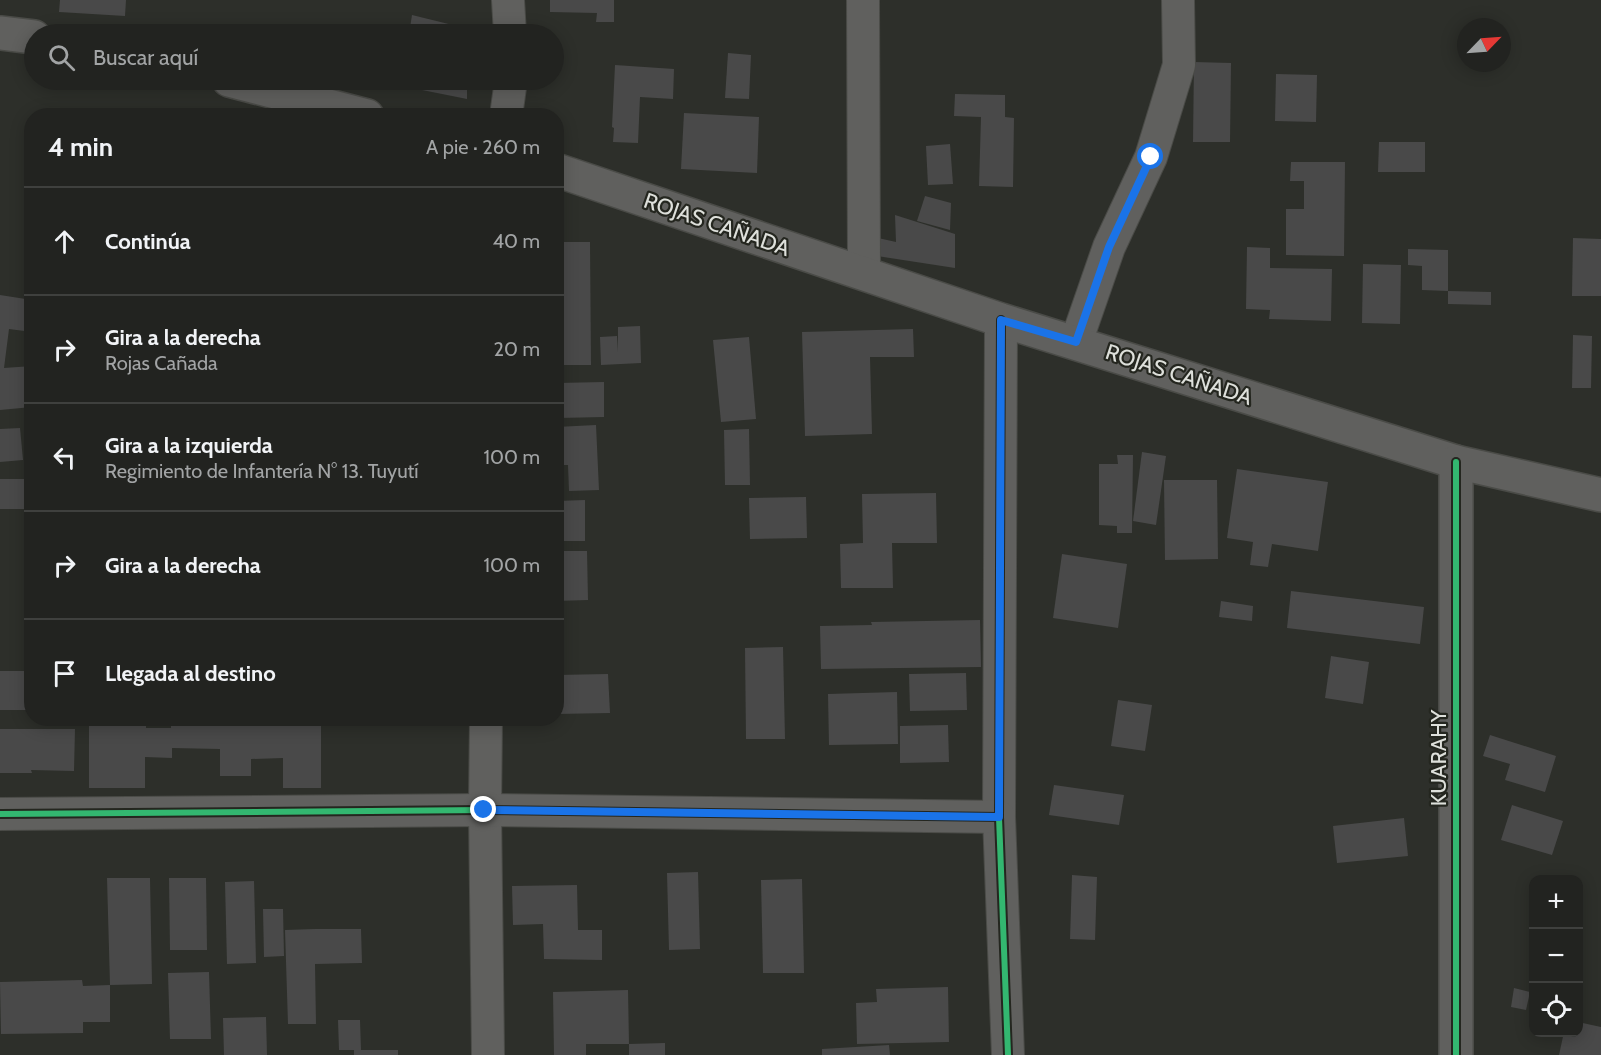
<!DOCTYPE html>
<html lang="es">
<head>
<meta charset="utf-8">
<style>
	:root { --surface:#222320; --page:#2a2b29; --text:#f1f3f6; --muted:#a2a4a5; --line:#3f403e }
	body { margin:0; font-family:Cabin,sans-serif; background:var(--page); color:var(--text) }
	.controls { position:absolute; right:18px; bottom:18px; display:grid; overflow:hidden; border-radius:12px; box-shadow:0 3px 15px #0003 }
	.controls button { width:54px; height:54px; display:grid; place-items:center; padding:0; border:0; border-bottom:2px solid var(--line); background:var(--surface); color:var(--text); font:30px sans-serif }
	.compass { position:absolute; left:1457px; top:18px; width:54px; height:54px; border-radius:50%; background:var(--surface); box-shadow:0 3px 15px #0003; rotate:65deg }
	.stop { position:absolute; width:18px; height:18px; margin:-14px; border:4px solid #1a73e8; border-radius:50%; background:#fff }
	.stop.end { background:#1a73e8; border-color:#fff; box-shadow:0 2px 6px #0008 }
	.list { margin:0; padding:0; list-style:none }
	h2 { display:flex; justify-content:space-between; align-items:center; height:78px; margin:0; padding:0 24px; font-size:26px }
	h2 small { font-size:20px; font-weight:400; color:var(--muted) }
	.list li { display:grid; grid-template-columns:39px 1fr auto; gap:18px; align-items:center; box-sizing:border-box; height:108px; padding:0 24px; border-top:2px solid var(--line) }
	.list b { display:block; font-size:22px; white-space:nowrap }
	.list p { margin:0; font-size:20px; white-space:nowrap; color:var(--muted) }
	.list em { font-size:20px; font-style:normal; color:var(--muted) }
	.icon { flex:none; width:33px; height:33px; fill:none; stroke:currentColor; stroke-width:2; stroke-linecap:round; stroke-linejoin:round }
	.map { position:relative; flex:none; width:1601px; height:1055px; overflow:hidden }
	.search { position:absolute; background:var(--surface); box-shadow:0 3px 15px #0003; left:24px; top:24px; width:540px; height:66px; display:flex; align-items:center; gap:15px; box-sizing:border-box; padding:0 21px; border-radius:33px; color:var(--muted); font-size:22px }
	.panel { position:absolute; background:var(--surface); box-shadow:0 3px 15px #0003; left:24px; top:108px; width:540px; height:618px; border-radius:24px }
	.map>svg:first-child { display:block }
	.building { fill:#494949 }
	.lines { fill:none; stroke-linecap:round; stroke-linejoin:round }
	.street-casing { stroke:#4a4b47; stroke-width:34 }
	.secondary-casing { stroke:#4a4b47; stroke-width:36 }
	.street { stroke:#60605e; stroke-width:32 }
	.secondary { stroke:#60605e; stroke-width:33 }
	.cycleway-casing { stroke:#24261f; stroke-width:10 }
	.cycleway { stroke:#33b770; stroke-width:6 }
	.route { stroke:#1a73e8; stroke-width:8 }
	.labels { text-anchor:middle; stroke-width:4.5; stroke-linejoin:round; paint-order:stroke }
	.street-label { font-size:22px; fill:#dee0db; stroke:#24261f }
</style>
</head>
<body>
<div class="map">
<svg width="1601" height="1055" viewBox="0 0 1601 1055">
	<rect width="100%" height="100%" fill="#2d2f2a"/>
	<!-- building -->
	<g class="building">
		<polygon points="60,0 126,0 125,16 59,12"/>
		<polygon points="550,0 614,0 614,22 596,22 597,13 550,12"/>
		<polygon points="412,15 469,29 469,34 409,34"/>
		<polygon points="728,53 751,55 749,99 725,98"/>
		<polygon points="1194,62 1231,63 1230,142 1193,142"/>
		<polygon points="615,65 674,69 673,99 640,97 638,143 613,142 614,128 612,127"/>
		<polygon points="1276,74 1317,75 1316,122 1275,121"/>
		<polygon points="403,80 467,80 467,99 402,86"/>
		<polygon points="955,94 1005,95 1005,117 1014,118 1013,187 979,186 981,117 954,116"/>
		<polygon points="684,113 759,117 757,173 681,169"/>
		<polygon points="1379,142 1425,142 1425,172 1378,172"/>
		<polygon points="950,144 953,184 928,185 926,146"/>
		<polygon points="1291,162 1345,162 1344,256 1286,255 1286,209 1304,209 1304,181 1290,181"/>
		<polygon points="925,196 951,203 950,230 917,221"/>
		<polygon points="895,215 955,234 955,268 877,256 878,238 896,242"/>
		<polygon points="1573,238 1601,239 1601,296 1572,296"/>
		<polygon points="556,242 590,242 591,365 556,365"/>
		<polygon points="1247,247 1270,248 1270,268 1332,269 1331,321 1269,319 1270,310 1246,309"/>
		<polygon points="1408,249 1448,250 1448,291 1491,292 1491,305 1448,304 1448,291 1422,290 1422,266 1408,265"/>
		<polygon points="1363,264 1401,265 1400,324 1362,323"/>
		<polygon points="0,295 32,300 32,332 9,329 4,368 32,366 32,407 0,410"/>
		<polygon points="640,326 641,363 601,365 600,337 617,336 618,352 618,327"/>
		<polygon points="913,329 914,357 870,357 872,434 805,436 802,332"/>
		<polygon points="1573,335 1592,336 1591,388 1572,388"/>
		<polygon points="749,337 756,419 721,422 713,340"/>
		<polygon points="604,382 604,417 558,418 557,383"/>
		<polygon points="596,425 599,490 569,491 568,465 556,465 556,427"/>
		<polygon points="20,428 23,460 0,462 0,429"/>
		<polygon points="749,429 750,485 725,485 724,430"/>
		<polygon points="1142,452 1166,456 1156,525 1133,521"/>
		<polygon points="1117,455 1133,455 1132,533 1117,533 1117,526 1099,525 1099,464 1118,464"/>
		<polygon points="1237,469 1328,482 1318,551 1272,544 1268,567 1250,565 1253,542 1227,538"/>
		<rect x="0" y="479" width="32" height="30"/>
		<polygon points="1164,480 1217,480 1218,559 1165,560"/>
		<polygon points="936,493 937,543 892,543 893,588 841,588 840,544 863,543 862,494"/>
		<polygon points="806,497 807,538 750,539 749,498"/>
		<polygon points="585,500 585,541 556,541 556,501"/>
		<polygon points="556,551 587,551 588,600 556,601"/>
		<polygon points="1062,554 1127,564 1118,628 1053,618"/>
		<polygon points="1291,591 1424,607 1420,644 1287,628"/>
		<polygon points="1221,601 1253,606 1252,621 1219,617"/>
		<polygon points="980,620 981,667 821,669 820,626 872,625 871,622"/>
		<polygon points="783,647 785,739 746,739 745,648"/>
		<polygon points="1331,656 1369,662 1363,704 1325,698"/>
		<rect x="0" y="671" width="32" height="39"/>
		<polygon points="966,673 967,710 910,711 909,674"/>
		<polygon points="608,674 610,713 556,714 556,675"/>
		<polygon points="897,692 898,744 829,745 828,694"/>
		<polygon points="1118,700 1152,705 1145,751 1111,746"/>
		<polygon points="89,718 146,718 146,728 171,728 171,718 321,718 321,788 283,788 283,758 251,759 251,776 220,776 220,749 172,748 172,758 145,757 145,788 89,788"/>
		<polygon points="948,725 949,762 900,763 900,726"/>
		<polygon points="0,729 75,729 74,771 31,770 32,773 0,773"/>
		<polygon points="1490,735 1556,756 1545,792 1505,780 1510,764 1483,756"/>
		<polygon points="1054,785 1124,795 1119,825 1049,815"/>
		<polygon points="1512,805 1563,821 1552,855 1501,840"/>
		<polygon points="1404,818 1408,856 1337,863 1333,826"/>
		<polygon points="698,872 700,949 669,950 667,873"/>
		<polygon points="1072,875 1097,877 1095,940 1070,939"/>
		<polygon points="107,878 150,878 152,984 110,985 110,1022 83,1022 83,1033 1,1034 0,982 82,980 83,986 110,985"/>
		<polygon points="169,878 206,878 207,950 170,950"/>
		<polygon points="802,879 804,973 763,973 761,880"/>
		<polygon points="254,881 256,963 227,964 225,882"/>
		<polygon points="577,885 578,930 602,930 602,960 544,959 543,924 513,925 512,886"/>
		<polygon points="263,909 283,909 284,956 264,957"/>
		<polygon points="315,929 361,929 362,963 315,964 316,1024 288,1024 285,930"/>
		<polygon points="209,972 211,1039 170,1039 168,973"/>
		<polygon points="948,987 949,1042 857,1044 856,1003 877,1002 876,989"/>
		<polygon points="1514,988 1530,992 1526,1010 1511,1007"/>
		<polygon points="628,990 629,1044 586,1044 586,1055 554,1055 553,992"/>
		<polygon points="266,1017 267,1055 224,1055 223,1018"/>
		<polygon points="338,1020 360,1020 361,1050 398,1050 398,1055 354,1055 354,1050 339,1050"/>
		<polygon points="1578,1022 1601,1027 1601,1055 1559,1055 1564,1032 1578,1032"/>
		<polygon points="665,1043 665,1055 629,1055 629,1044"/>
		<polygon points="889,1045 890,1055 822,1055 822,1049"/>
	</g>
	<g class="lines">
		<!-- street casing -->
		<g class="street-casing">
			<g id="street">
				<polyline points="508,0 510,34"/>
				<polyline points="863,0 864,273"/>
				<polyline points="506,116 511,80"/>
				<polyline points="1001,320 999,817 1008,1055"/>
				<polyline points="1076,342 1109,247 1151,157 1179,65 1178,0"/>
				<polyline points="486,718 485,810 488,1055"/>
				<polyline points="0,814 485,810 999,817"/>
			</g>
		</g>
		<!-- secondary casing -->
		<g class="secondary-casing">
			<g id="secondary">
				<polyline points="0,33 34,37"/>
				<polyline points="229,80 367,116"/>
				<polyline points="556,170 1001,320 1456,462 1601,495"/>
				<polyline points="1456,1055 1456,462"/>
			</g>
		</g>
		<!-- street -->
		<use href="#street" class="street"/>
		<!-- secondary -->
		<use href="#secondary" class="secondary"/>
		<!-- cycleway casing -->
		<g class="cycleway-casing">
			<g id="cycleway">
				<polyline points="1001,320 999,817 1008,1055"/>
				<polyline points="0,814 485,810 999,817"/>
				<polyline points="1456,1055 1456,462"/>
			</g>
		</g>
		<!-- cycleway -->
		<use href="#cycleway" class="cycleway"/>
	</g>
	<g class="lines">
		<!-- route -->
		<polyline class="route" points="484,810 999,817 1001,320 1076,342 1109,247 1151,157"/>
	</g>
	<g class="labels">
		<!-- street labels -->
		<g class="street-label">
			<text transform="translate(717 224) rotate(19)" y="8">ROJAS CAÑADA</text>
			<text transform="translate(1179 374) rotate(18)" y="8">ROJAS CAÑADA</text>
			<text transform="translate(1438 758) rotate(-90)" y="8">KUARAHY</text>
		</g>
	</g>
</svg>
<div class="controls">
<button>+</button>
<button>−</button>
<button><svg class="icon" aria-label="locate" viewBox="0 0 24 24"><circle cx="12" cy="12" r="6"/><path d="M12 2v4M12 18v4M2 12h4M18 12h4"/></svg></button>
</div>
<svg class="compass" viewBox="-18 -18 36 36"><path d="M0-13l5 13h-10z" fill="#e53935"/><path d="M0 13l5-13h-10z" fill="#a2a4a5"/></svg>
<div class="stop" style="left:1151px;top:157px"></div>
<div class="stop end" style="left:484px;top:810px"></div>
<div class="search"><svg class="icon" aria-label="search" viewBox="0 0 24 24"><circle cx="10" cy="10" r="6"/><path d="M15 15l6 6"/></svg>Buscar aquí</div>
<section class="panel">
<h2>4 min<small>A pie · 260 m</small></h2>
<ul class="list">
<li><svg class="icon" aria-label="ahead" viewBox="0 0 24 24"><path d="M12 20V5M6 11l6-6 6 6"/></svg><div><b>Continúa</b></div><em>40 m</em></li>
<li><svg class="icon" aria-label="right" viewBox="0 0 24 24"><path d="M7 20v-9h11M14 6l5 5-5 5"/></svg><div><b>Gira a la derecha</b><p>Rojas Cañada</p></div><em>20 m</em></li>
<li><svg class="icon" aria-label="left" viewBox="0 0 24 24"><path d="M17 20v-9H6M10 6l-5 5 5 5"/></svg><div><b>Gira a la izquierda</b><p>Regimiento de Infantería N° 13. Tuyutí</p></div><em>100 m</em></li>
<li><svg class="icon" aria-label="right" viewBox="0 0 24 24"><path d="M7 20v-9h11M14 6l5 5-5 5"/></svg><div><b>Gira a la derecha</b></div><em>100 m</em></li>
<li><svg class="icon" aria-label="arrive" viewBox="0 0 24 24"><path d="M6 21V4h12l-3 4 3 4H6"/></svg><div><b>Llegada al destino</b></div></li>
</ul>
</section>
</div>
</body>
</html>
